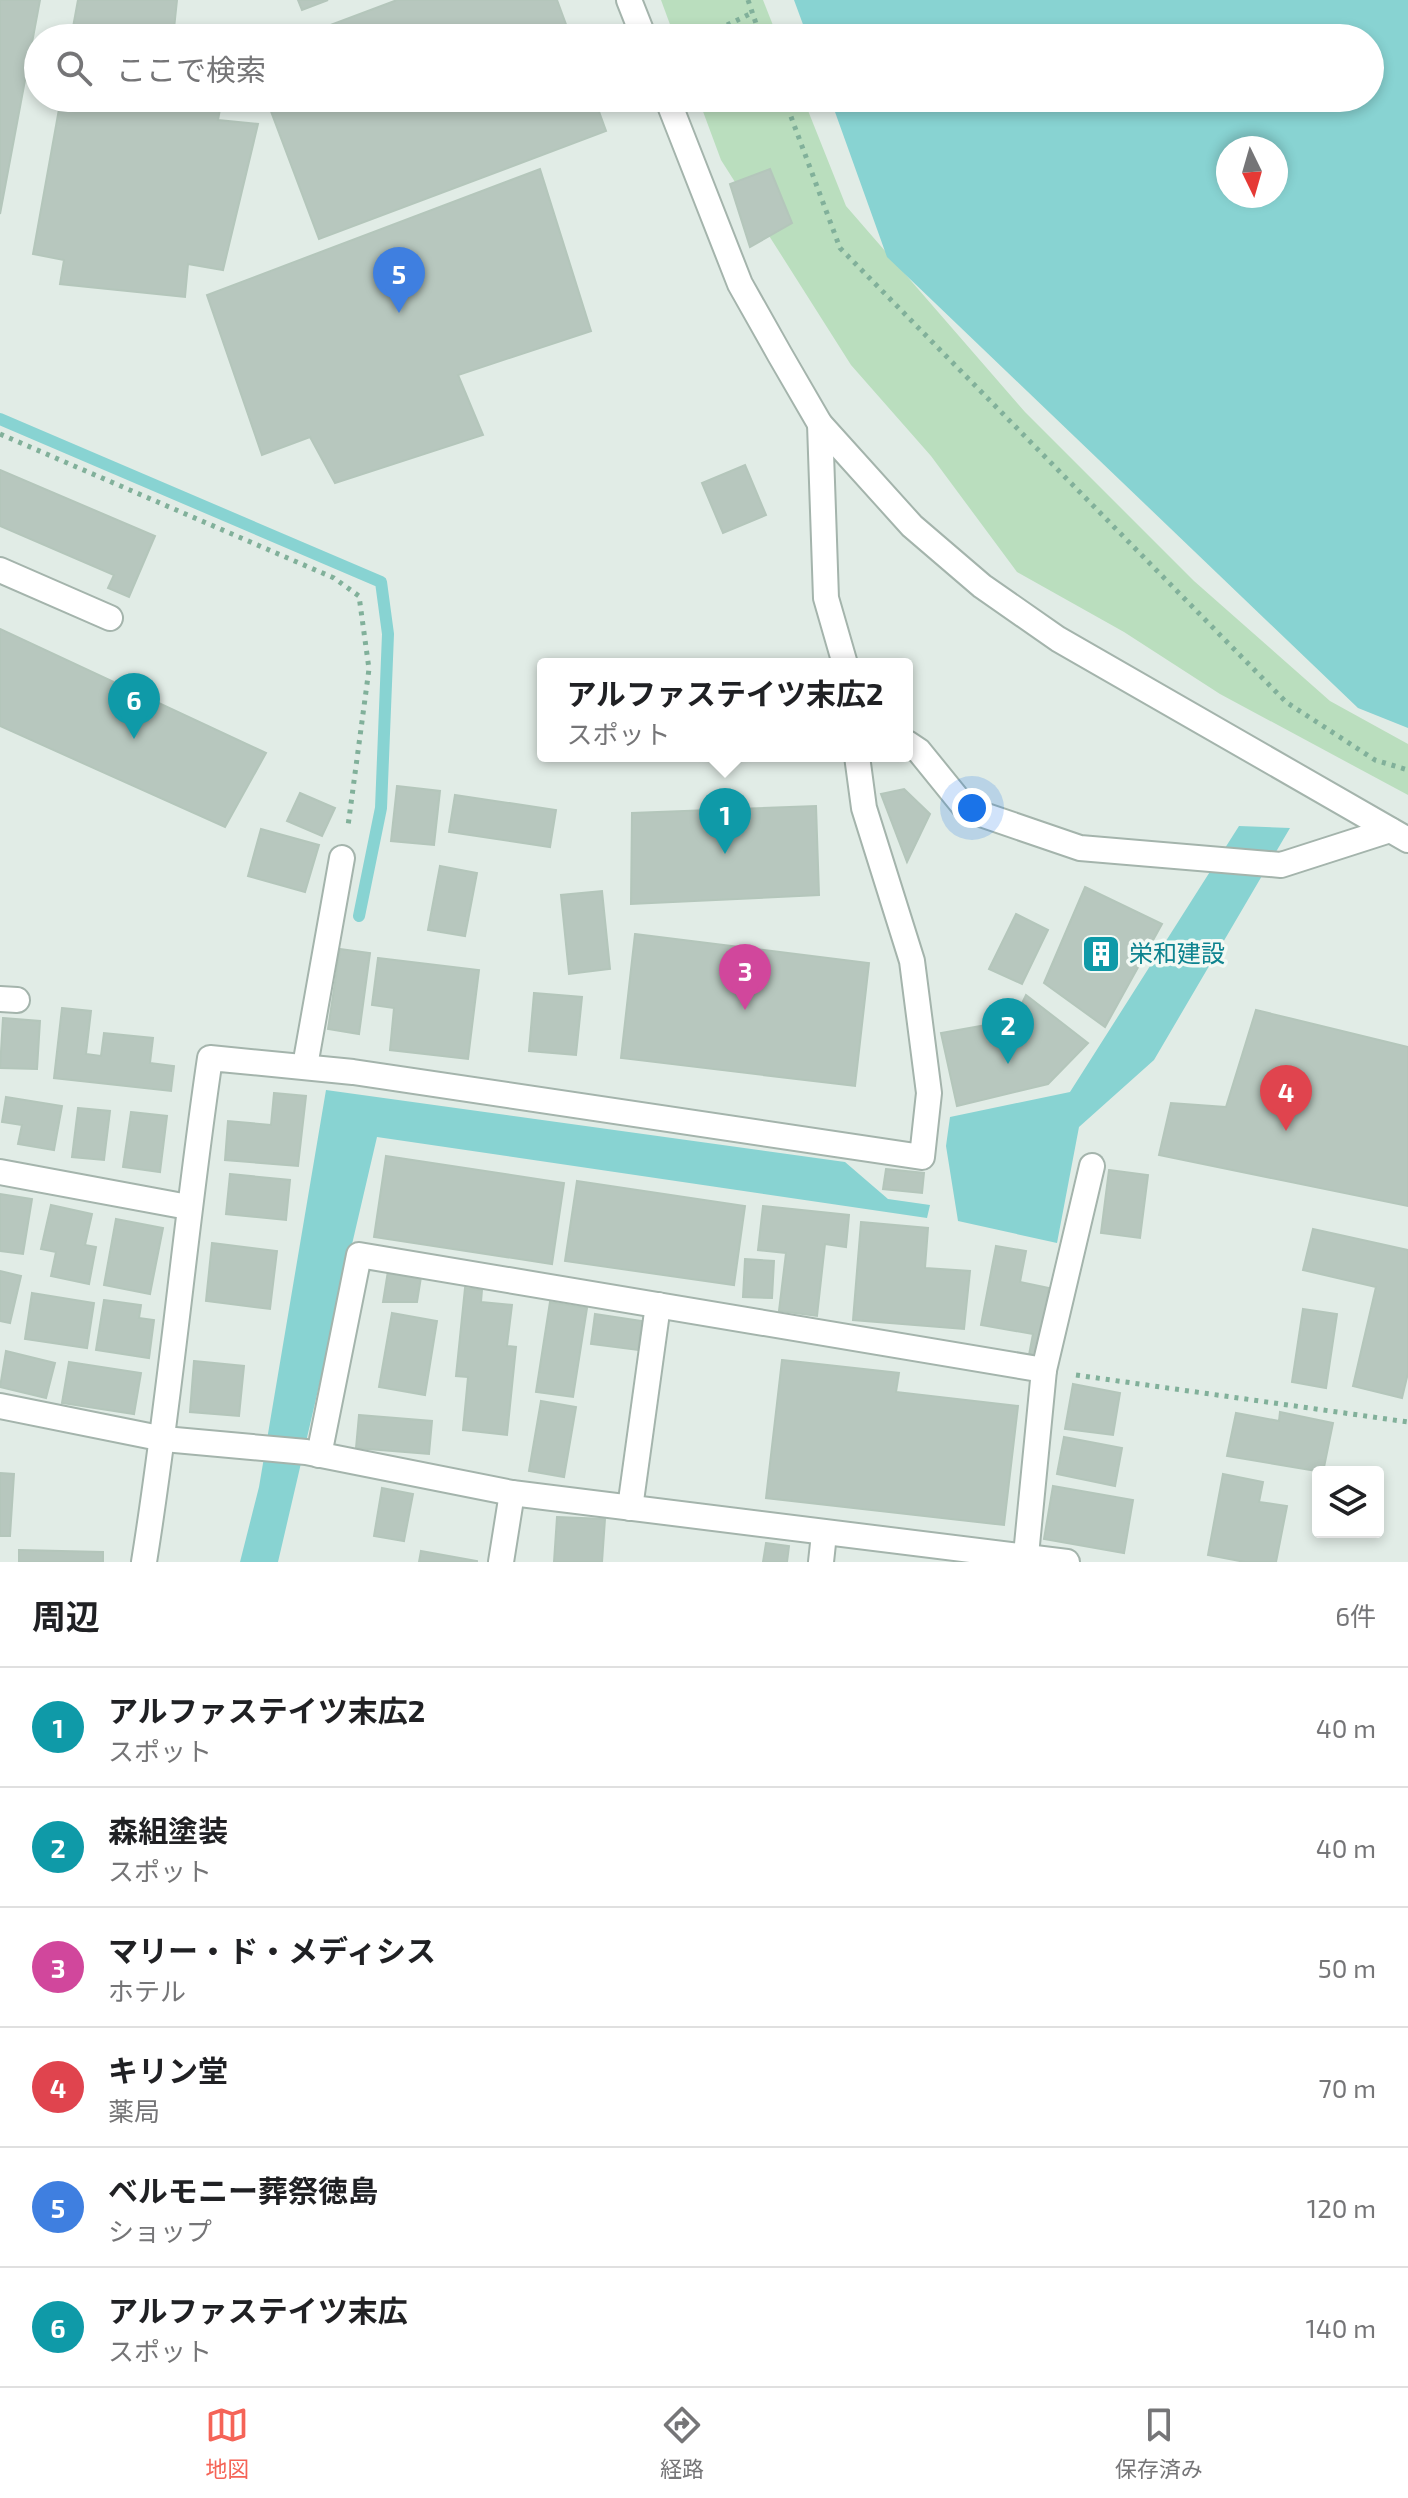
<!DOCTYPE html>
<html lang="ja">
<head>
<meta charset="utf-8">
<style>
	:root { --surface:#fff; --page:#f6f6f6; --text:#202124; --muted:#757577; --line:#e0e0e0; --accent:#f56457 }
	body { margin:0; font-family:"Exo 2","Noto Sans JP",sans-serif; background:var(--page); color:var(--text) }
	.controls { position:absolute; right:24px; bottom:24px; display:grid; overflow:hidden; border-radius:8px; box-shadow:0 4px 12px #0003 }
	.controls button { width:72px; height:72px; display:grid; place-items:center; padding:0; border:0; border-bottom:2px solid var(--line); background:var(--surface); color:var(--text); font:40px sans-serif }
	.compass { position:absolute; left:1216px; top:136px; width:72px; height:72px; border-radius:50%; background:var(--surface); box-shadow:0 4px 12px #0003; rotate:175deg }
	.you { position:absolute; left:972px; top:808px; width:28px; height:28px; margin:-20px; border:6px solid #fff; border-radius:50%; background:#1a73e8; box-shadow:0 0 0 12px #1a73e833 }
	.badge { display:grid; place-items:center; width:52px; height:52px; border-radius:50%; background:var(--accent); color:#fff; font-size:26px; font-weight:700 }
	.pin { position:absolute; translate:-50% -66px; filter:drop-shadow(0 2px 4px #0008) }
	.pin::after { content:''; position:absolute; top:42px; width:28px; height:24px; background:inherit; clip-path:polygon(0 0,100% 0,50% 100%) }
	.popup { position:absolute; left:537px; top:658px; width:376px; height:104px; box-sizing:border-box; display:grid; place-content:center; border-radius:8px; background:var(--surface); filter:drop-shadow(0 2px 6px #0005); font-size:26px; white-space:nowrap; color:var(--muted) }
	.popup b { font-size:30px; color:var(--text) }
	.popup::after { content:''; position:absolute; left:50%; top:100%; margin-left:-16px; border:16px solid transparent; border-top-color:var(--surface) }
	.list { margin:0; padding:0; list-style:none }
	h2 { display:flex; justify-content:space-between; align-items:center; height:104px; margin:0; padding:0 32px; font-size:34px }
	h2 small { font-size:26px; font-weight:400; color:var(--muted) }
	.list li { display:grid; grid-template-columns:52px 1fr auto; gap:24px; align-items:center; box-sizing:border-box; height:120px; padding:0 32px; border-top:2px solid var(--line) }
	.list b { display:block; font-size:30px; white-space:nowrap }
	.list p { margin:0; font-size:26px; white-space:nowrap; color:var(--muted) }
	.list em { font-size:26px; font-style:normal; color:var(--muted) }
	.icon { flex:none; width:44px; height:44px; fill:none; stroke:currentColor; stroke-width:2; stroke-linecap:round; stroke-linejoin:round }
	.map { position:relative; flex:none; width:1408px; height:1562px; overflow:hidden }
	.search { position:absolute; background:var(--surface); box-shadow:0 4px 12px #0003; left:24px; right:24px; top:24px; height:88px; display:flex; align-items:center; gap:20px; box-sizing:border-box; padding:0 28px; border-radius:44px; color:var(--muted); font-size:30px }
	.sheet { height:824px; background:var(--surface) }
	nav { display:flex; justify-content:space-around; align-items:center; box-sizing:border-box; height:112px; border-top:2px solid var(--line); background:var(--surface); font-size:22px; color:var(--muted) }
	nav a { display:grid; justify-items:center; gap:4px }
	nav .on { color:var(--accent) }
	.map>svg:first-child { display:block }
	.green { fill:#badebe }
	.water { fill:#88d3d2; fill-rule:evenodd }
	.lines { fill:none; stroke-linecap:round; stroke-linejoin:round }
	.stream { stroke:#88d3d2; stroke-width:12 }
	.building { fill:#b7c7be; stroke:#b4c6bb; stroke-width:2 }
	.minor-casing { stroke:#a4b4ac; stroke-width:28 }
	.path { stroke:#81b09a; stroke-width:5; stroke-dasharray:4 6; stroke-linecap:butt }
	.minor { stroke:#fff; stroke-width:24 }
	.labels { text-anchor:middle; stroke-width:7; stroke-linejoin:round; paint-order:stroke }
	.culture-label { font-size:24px; fill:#0d838f; stroke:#f2f9f4; text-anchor:start }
</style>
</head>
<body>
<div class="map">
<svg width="1408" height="1562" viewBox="0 0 1408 1562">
	<rect width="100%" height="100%" fill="#e1ece6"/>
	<!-- green -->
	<g class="green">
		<polygon points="661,0 763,0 778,38 675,38"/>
		<polygon points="698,98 803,98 846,206 1025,412 1194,581 1330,701 1408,744 1408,795 1220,694 1124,632 1017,572 931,456 851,365 721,160"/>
	</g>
	<!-- water -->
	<g class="water">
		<path d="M794 0H1408V728L1358 708 887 257 830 98H1370V38H808ZM1228 148H1276V196H1228Z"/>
		<polygon points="1239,826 1290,828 1154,1060 1079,1127 1057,1243 958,1221 946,1146 950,1117 1070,1092"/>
		<polygon points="326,1090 845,1162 888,1199 930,1205 927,1218 377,1137 278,1562 240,1562 259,1487"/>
	</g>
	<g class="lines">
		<!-- stream -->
		<polyline class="stream" points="0,419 381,582 388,634 381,808 359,916"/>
	</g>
	<!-- building -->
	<g class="building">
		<polygon points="0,0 40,0 0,214"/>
		<polygon points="78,0 177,0 173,38 71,38"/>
		<polygon points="298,0 328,0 302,10"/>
		<polygon points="397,0 557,0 571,38 296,38"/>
		<polygon points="61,98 222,98 218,120 258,124 223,270 188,264 185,297 60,284 64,260 33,254"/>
		<polygon points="266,98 594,98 606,131 319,239"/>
		<polygon points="540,169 591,331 458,375 483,435 335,483 310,437 262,455 207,295"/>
		<polygon points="770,169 792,223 750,247 730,184"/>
		<polygon points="745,465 766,515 723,533 702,483"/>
		<polygon points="0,470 155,536 129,597 108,588 114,575 0,526"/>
		<polygon points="0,629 266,753 225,827 0,726"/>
		<polygon points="397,786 440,791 434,845 391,841"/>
		<polygon points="904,789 930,814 907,862 881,794"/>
		<polygon points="300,793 335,808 322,836 287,821"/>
		<polygon points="455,795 556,810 550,847 449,832"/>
		<polygon points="816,806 819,895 631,904 632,813"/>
		<polygon points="261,829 319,845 305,892 248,876"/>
		<polygon points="440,866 477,873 465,936 428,930"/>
		<polygon points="1085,887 1162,924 1105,1027 1044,983"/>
		<polygon points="602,891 610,969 569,974 561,895"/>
		<polygon points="1016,914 1048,930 1022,984 989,969"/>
		<polygon points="635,934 869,963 855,1086 621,1058"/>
		<polygon points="340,949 370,953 359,1034 328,1029"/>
		<polygon points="378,958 479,970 468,1059 390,1050 394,1008 372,1005"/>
		<polygon points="534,993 582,997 576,1055 529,1051"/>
		<polygon points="1026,995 1088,1043 1048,1084 957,1106 941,1033 1014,1020"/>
		<polygon points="62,1008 91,1011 86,1054 101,1056 104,1033 153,1038 150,1063 174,1066 171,1091 54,1078"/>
		<polygon points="1256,1010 1408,1047 1408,1206 1159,1155 1171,1103 1226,1107"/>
		<polygon points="3,1018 40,1021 37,1069 0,1068"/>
		<polygon points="274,1093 306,1096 298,1166 225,1160 228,1121 271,1125"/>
		<polygon points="6,1097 62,1106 54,1150 18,1144 22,1125 2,1122"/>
		<polygon points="78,1108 110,1111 104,1160 72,1157"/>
		<polygon points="131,1112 167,1116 160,1172 123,1167"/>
		<polygon points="386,1156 564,1183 552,1264 374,1237"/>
		<polygon points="886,1169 924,1173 922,1193 883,1189"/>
		<polygon points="1109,1170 1148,1175 1140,1238 1101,1233"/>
		<polygon points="230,1174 290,1180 286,1220 226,1214"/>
		<polygon points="577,1181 745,1206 734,1285 565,1261"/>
		<polygon points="0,1194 32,1199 23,1254 0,1251"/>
		<polygon points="51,1205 92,1214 85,1245 96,1247 89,1284 51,1276 56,1252 41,1249"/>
		<polygon points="763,1206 849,1215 846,1247 825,1244 817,1316 779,1311 786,1253 758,1250"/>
		<polygon points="116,1219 163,1228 150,1294 104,1285"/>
		<polygon points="861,1222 928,1228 925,1268 970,1271 964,1329 853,1320"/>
		<polygon points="1313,1229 1408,1250 1408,1373 1402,1398 1353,1386 1376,1287 1303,1270"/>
		<polygon points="212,1243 277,1251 270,1309 206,1301"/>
		<polygon points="996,1246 1026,1251 1020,1282 1049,1288 1037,1357 1029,1355 1033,1334 981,1325"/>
		<polygon points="745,1259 774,1261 772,1298 743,1297"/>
		<polygon points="0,1271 21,1276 10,1323 0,1321"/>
		<polygon points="388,1271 421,1277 417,1302 383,1302"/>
		<polygon points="465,1288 482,1290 481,1302 512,1305 507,1346 516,1347 507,1435 463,1430 468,1377 456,1376"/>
		<polygon points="32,1293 94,1303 87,1348 25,1339"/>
		<polygon points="104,1300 141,1305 139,1318 154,1320 149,1358 96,1350"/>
		<polygon points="550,1302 587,1308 573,1397 536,1392"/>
		<polygon points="1303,1309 1337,1314 1326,1388 1292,1382"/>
		<polygon points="392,1313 437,1321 425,1395 379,1387"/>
		<polygon points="595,1314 642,1321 638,1350 591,1344"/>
		<polygon points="6,1351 55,1363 46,1398 0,1387"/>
		<polygon points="782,1360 899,1373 896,1392 1018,1406 1004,1525 766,1498"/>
		<polygon points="194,1361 244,1366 239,1416 190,1412"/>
		<polygon points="69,1362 141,1373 134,1414 62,1403"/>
		<polygon points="1073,1384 1120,1393 1113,1435 1065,1429"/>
		<polygon points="541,1401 576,1407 564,1477 529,1471"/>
		<polygon points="1280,1412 1333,1423 1323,1472 1227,1456 1236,1413 1279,1421"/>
		<polygon points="359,1415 432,1421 429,1454 356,1448"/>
		<polygon points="1064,1437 1122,1448 1115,1486 1057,1474"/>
		<polygon points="0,1473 14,1474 10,1536 0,1536"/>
		<polygon points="1223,1474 1263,1482 1259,1502 1287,1506 1276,1562 1245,1562 1208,1555"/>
		<polygon points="1053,1486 1133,1500 1124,1553 1044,1539"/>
		<polygon points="382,1488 413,1494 404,1541 374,1536"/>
		<polygon points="557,1517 605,1519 602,1562 554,1562"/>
		<polygon points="766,1543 789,1546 787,1562 763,1562"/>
		<polygon points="19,1550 103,1552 103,1562 19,1562"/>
		<polygon points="421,1551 477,1561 477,1562 419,1562"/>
	</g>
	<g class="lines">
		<!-- minor casing -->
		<g class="minor-casing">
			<g id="minor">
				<polyline points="629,0 644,38"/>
				<polyline points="667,98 740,284 780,355 820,424 912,526 982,586 1058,639 1408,840"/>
				<polyline points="820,424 826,598 845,664"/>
				<polyline points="0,570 110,618"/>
				<polyline points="907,743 919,751 966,809 1080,848 1281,865 1390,830"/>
				<polyline points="0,999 17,1000"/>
				<polyline points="305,1066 342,858"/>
				<polyline points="0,1172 188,1207"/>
				<polyline points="1044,1370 1092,1166"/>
				<polyline points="0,1406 164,1439 306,1452 512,1493 1067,1562"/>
				<polyline points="319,1455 359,1255 1044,1370 1026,1555"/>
				<polyline points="630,1508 658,1305"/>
				<path d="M144 1562C171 1395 185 1226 210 1058L353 1072 922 1157 929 1093 912 961 864 808 857 756"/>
				<polyline points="501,1562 512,1493"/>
				<polyline points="821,1562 824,1534"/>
			</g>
		</g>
		<!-- path -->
		<g class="path">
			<polyline points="748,0 761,38"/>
			<polyline points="700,38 752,13"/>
			<polyline points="784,98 840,248 1286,702 1375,760 1408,770"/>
			<polyline points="0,434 334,578 359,596 369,669 348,826"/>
			<polyline points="1076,1375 1408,1422"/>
		</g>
		<!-- minor -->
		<use href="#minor" class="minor"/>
	</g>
	<!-- icons -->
	<defs>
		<g id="building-square" transform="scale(2)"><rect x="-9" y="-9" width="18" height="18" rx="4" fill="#0f9aa8" stroke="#f2f9f4"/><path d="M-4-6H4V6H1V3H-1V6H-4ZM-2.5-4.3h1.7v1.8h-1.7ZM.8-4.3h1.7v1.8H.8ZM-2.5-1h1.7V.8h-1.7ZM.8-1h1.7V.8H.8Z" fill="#fff"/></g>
	</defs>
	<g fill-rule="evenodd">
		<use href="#building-square" x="1101" y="954"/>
	</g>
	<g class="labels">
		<!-- culture labels -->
		<g class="culture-label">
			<text x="1129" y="962">栄和建設</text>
		</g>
	</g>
</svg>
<div class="controls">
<button><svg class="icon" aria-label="layers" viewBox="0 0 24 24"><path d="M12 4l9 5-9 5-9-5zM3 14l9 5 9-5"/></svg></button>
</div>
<svg class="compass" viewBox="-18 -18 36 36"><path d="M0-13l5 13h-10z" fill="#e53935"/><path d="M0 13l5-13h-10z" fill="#757577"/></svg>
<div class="you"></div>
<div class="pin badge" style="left:725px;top:854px;background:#0f9aa8">1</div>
<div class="popup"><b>アルファステイツ末広2</b>スポット</div>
<div class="pin badge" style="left:1008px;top:1064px;background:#0f9aa8">2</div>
<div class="pin badge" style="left:745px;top:1010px;background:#d1479c">3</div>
<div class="pin badge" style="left:1286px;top:1131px;background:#e0444e">4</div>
<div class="pin badge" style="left:399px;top:313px;background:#3f7fe0">5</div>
<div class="pin badge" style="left:134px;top:739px;background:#0f9aa8">6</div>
<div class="search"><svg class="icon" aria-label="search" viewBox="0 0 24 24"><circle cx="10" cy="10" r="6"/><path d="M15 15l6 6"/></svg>ここで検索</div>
</div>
<section class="sheet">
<h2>周辺<small>6件</small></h2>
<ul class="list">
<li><span class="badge" style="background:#0f9aa8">1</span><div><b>アルファステイツ末広2</b><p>スポット</p></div><em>40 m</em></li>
<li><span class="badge" style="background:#0f9aa8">2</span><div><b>森組塗装</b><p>スポット</p></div><em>40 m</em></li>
<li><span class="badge" style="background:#d1479c">3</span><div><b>マリー・ド・メディシス</b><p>ホテル</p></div><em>50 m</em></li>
<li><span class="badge" style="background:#e0444e">4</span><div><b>キリン堂</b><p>薬局</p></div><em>70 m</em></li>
<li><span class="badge" style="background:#3f7fe0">5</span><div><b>ベルモニー葬祭徳島</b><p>ショップ</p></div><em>120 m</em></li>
<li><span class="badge" style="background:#0f9aa8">6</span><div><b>アルファステイツ末広</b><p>スポット</p></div><em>140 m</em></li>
</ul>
</section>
<nav>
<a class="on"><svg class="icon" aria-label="map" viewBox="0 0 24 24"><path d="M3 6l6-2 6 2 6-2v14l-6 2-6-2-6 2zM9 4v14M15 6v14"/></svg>地図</a>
<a><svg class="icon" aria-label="directions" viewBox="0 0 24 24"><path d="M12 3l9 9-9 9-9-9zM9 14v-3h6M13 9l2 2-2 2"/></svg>経路</a>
<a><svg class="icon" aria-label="saved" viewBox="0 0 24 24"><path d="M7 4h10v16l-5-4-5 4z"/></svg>保存済み</a>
</nav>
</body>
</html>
